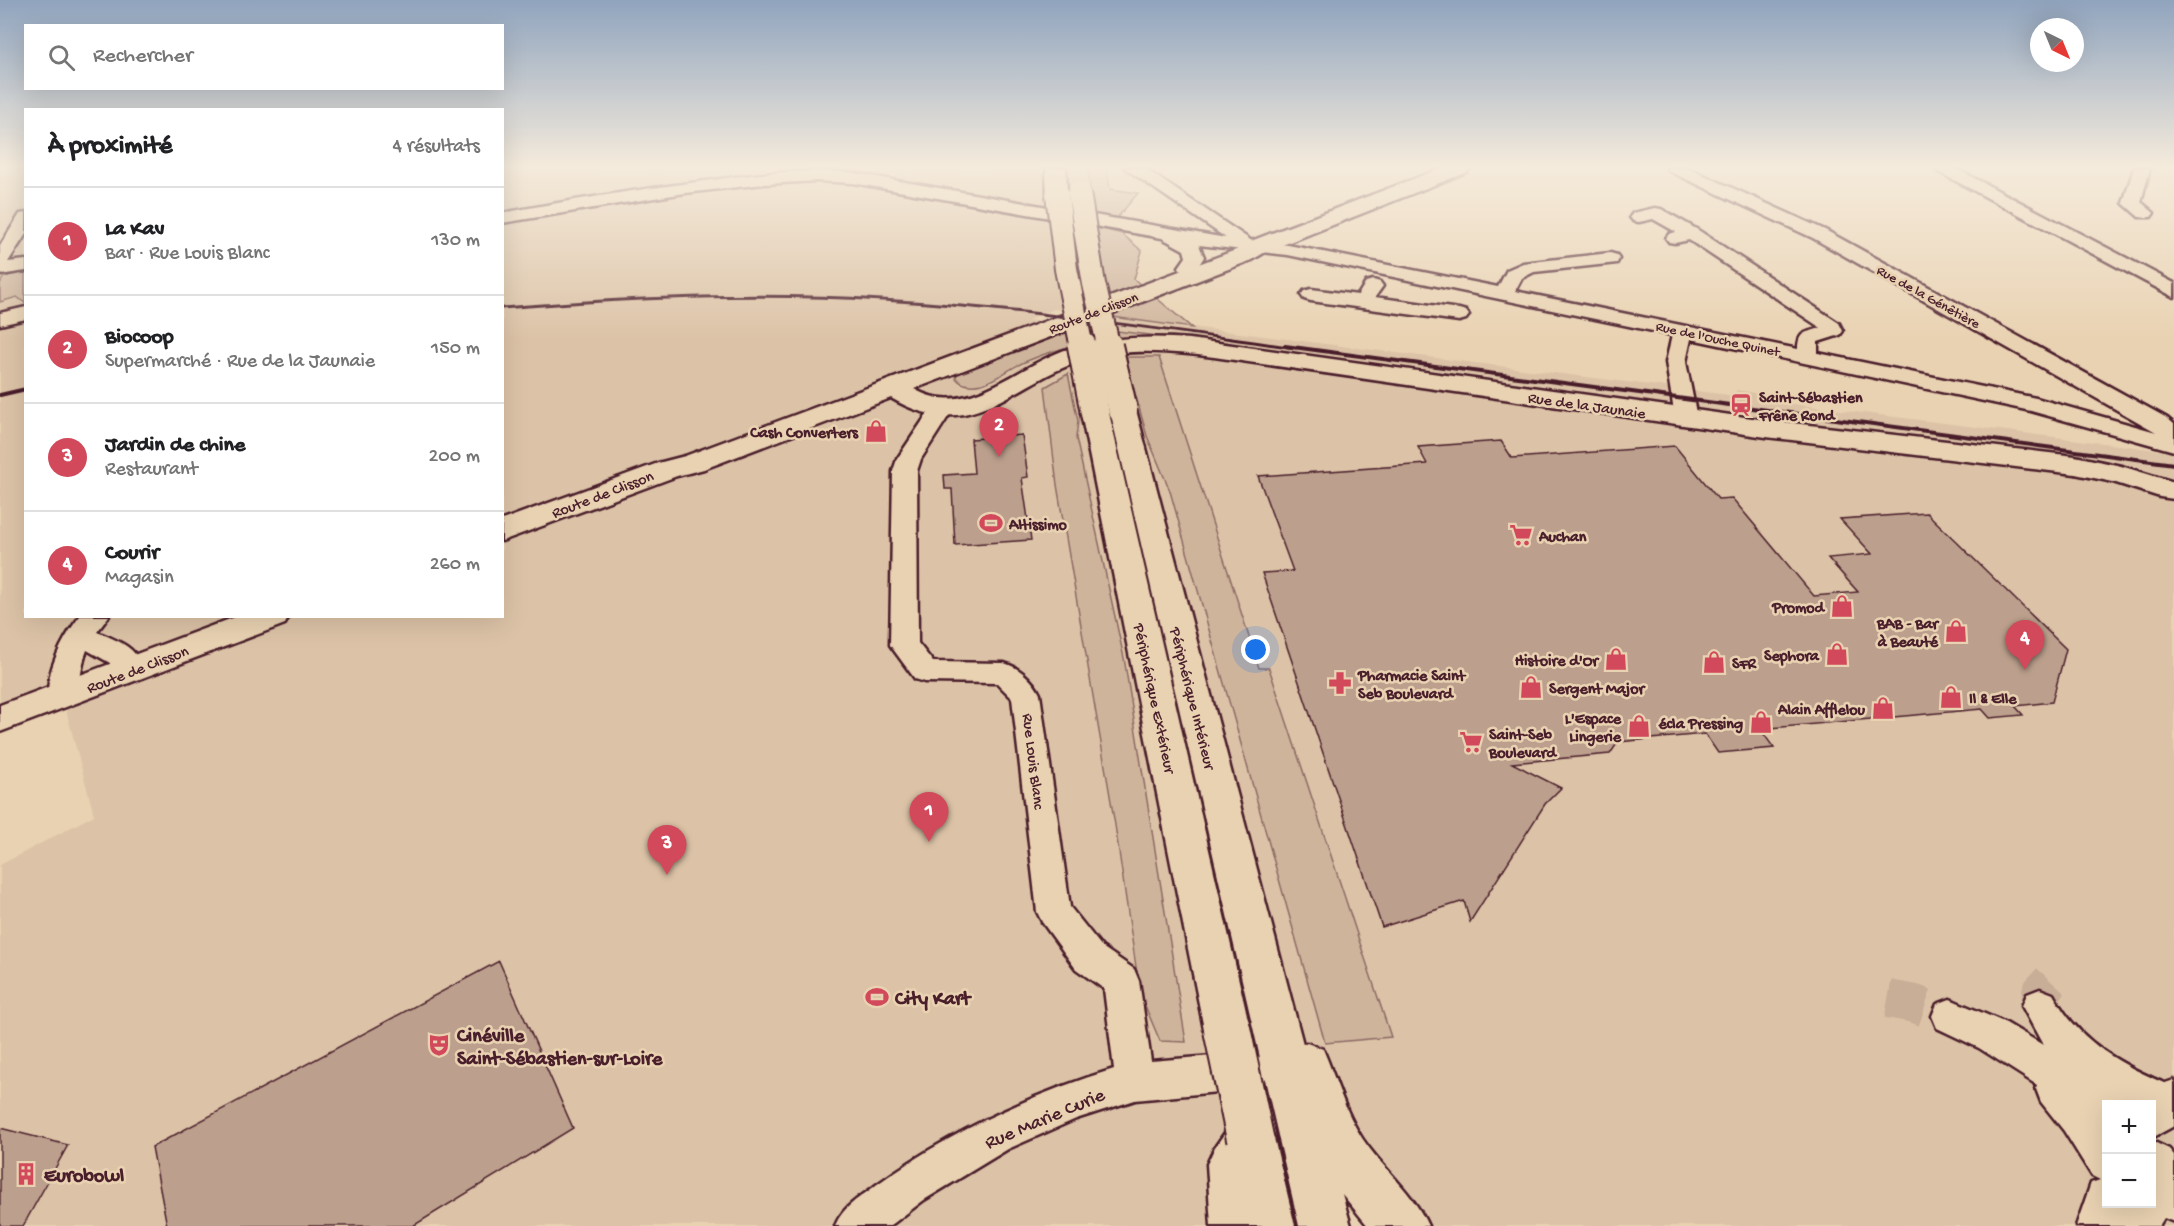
<!DOCTYPE html>
<html lang="fr">
<head>
<meta charset="utf-8">
<style>
	:root { --surface:#fff; --page:#f2f2f2; --text:#202124; --muted:#757577; --line:#e0e0e0; --accent:#d1495b }
	body { margin:0; font-family:"Gochi Hand",sans-serif; background:var(--page); color:var(--text) }
	.controls { position:absolute; right:18px; bottom:18px; display:grid; overflow:hidden; border-radius:0px; box-shadow:0 6px 24px #0002 }
	.controls button { width:54px; height:54px; display:grid; place-items:center; padding:0; border:0; border-bottom:2px solid var(--line); background:var(--surface); color:var(--text); font:30px sans-serif }
	.compass { position:absolute; left:2030px; top:18px; width:54px; height:54px; border-radius:50%; background:var(--surface); box-shadow:0 6px 24px #0002; rotate:137deg }
	.you { position:absolute; left:1256px; top:650px; width:21px; height:21px; margin:-15px; border:4px solid #fff; border-radius:50%; background:#1a73e8; box-shadow:0 0 0 9px #1a73e833 }
	.badge { display:grid; place-items:center; width:39px; height:39px; border-radius:50%; background:var(--accent); color:#fff; font-size:20px; font-weight:700 }
	.pin { position:absolute; translate:-50% -50px; filter:drop-shadow(0 2px 3px #0008) }
	.pin::after { content:''; position:absolute; top:32px; width:21px; height:18px; background:inherit; clip-path:polygon(0 0,100% 0,50% 100%) }
	.list { margin:0; padding:0; list-style:none }
	h2 { display:flex; justify-content:space-between; align-items:center; height:78px; margin:0; padding:0 24px; font-size:26px }
	h2 small { font-size:20px; font-weight:400; color:var(--muted) }
	.list li { display:grid; grid-template-columns:39px 1fr auto; gap:18px; align-items:center; box-sizing:border-box; height:108px; padding:0 24px; border-top:2px solid var(--line) }
	.list b { display:block; font-size:22px; white-space:nowrap }
	.list p { margin:0; font-size:20px; white-space:nowrap; color:var(--muted) }
	.list em { font-size:20px; font-style:normal; color:var(--muted) }
	.icon { flex:none; width:33px; height:33px; fill:none; stroke:currentColor; stroke-width:2; stroke-linecap:round; stroke-linejoin:round }
	.map { position:relative; flex:none; width:2174px; height:1226px; overflow:hidden }
	.search { position:absolute; background:var(--surface); box-shadow:0 6px 24px #0002; left:24px; top:24px; width:480px; height:66px; display:flex; align-items:center; gap:15px; box-sizing:border-box; padding:0 21px; border-radius:0px; color:var(--muted); font-size:22px }
	.panel { position:absolute; background:var(--surface); box-shadow:0 6px 24px #0002; left:24px; top:108px; width:480px; height:510px; border-radius:0px }
	.map>svg:first-child { display:block }
	.built { fill:#dcc3a7; fill-rule:evenodd }
	.green { fill:#cfb49c; stroke:#8c6a64; stroke-width:1.5 }
	.building { fill:#bca08d; stroke:#4a1f2b; stroke-width:1.5 }
	.lines { fill:none; stroke-linecap:round; stroke-linejoin:round }
	.minor-tunnel { stroke:#c9ae97; stroke-width:38; stroke-dasharray:38 19; stroke-linecap:butt }
	.minor-casing { stroke:#4a1f2b; stroke-width:5 }
	.major-casing { stroke:#4a1f2b; stroke-width:5 }
	.highway-casing { stroke:#4a1f2b; stroke-width:5 }
	.minor { fill:#e9d2b2; fill-rule:evenodd }
	.major { fill:#e9d2b2; fill-rule:evenodd }
	.highway { fill:#e9d2b2; fill-rule:evenodd }
	.rail-far1 { stroke:#4a1f2b; stroke-width:3 }
	.rail { stroke:#4a1f2b; stroke-width:4 }
	.highway-bridge-far2-casing { stroke:#4a1f2b; stroke-width:26; stroke-linecap:butt }
	.highway-bridge-far1-casing { stroke:#4a1f2b; stroke-width:32; stroke-linecap:butt }
	.highway-bridge-casing { stroke:#4a1f2b; stroke-width:50; stroke-linecap:butt }
	.highway-bridge-far2 { stroke:#e9d2b2; stroke-width:22 }
	.highway-bridge-far1 { stroke:#e9d2b2; stroke-width:28 }
	.highway-bridge { stroke:#e9d2b2; stroke-width:46 }
	.labels { text-anchor:middle; stroke-width:5; stroke-linejoin:round; paint-order:stroke }
	.far-street-label { font-size:14px; fill:#4a1f2b; stroke:#e9d2b2 }
	.poi-label { font-size:16px; font-weight:bold; fill:#4a1f2b; stroke:#e9d2b2; text-anchor:start }
	.street-label { font-size:16px; fill:#4a1f2b; stroke:#e9d2b2 }
	.near-poi-label { font-size:20px; font-weight:bold; fill:#4a1f2b; stroke:#e9d2b2; text-anchor:start }
	.near-street-label { font-size:20px; fill:#4a1f2b; stroke:#e9d2b2 }
</style>
</head>
<body>
<div class="map">
<svg width="2174" height="1226" viewBox="0 0 2174 1226">
	<rect width="100%" height="100%" fill="#e9d2b2"/>
	<filter id="ink" filterUnits="userSpaceOnUse"><feTurbulence type="fractalNoise" baseFrequency=".0167" numOctaves="2"/><feDisplacementMap in="SourceGraphic" scale="12" xChannelSelector="R" yChannelSelector="G"/><feConvolveMatrix kernelMatrix="1 2 1 2 8 2 1 2 1" color-interpolation-filters="sRGB"/></filter>
	<g filter="url(#ink)">
		<!-- built -->
		<path class="built" d="M0 168H25L26 616H502L503 168H1088L1094 233 1113 317 1737 396 1736 390 1768 395 1770 401 2174 452V1226H1411L1347 1199 1271 1226H0V865L94 815 59 684 0 705ZM1054 309 1112 317 1116 330 1028 320ZM2106 1104H2152V1204H2106Z"/>
		<!-- green -->
		<g class="green">
			<polygon points="1088,168 1107,168 1110,189 1138,193 1116,219 1093,216"/>
			<polygon points="1094,227 1122,234 1142,251 1134,279 1192,328 1113,317"/>
			<polygon points="25,270 25,303 17,297 0,302 0,284 3,278"/>
			<path d="M1075 326 1167 337C1117 337 1073 341 1027 361 1011 367 998 379 982 384 973 386 962 386 956 378L957 372Z"/>
			<polygon points="1125,357 1159,357 1259,668 1269,668 1391,1037 1325,1043 1170,491 1147,436"/>
			<polygon points="1068,374 1078,421 1076,438 1124,658 1186,1042 1160,1041 1140,994 1115,825 1057,485 1045,387"/>
		</g>
		<!-- building -->
		<g class="building">
			<polygon points="1022,435 1028,477 1022,478 1031,540 955,545 952,489 945,489 944,475 974,473 971,439"/>
			<polygon points="1501,441 1512,458 1675,446 1718,499 1732,498 1814,596 1858,592 1828,558 1872,554 1840,519 1927,513 2066,649 2052,702 2015,706 2023,715 1990,718 1982,709 1760,729 1774,748 1718,753 1705,734 1618,742 1610,754 1512,763 1561,788 1545,804 1470,922 1464,901 1382,927 1262,573 1293,571 1258,476 1427,464 1418,447"/>
			<polygon points="499,961 573,1128 413,1226 167,1226 152,1147"/>
			<polygon points="0,1128 68,1145 23,1226 0,1226"/>
		</g>
		<g class="lines">
			<!-- minor-tunnel -->
			<g class="minor-tunnel">
				<polyline points="1888,999 1915,1004 1950,1016"/>
				<polyline points="2040,1006 2041,992 2051,981"/>
			</g>
			<!-- minor casing -->
			<g class="minor-casing">
				<g id="minor">
					<path d="M1125 168H1144L1252 241 1288 245 1498 287 1507 270 1523 263 1610 253 1617 255 1619 259 1617 263 1534 272 1522 278 1515 291 1798 349C1798 331 1806 333 1821 328L1689 240 1675 243 1669 242 1666 238 1669 234 1676 232 1653 219 1639 222 1633 221 1630 217 1633 213 1655 208 1661 209 1698 230 1839 323 1843 331 1840 335 1818 342V353L2036 398 2156 432 1813 238 1669 171 1667 168H1688L1825 230 2167 418 2174 424V451L2031 411 1691 339 1686 362 1697 418 1694 423 1686 425 1678 423 1675 418 1666 362 1672 335 1288 255 1199 245 1204 257 1195 271H1181L1179 267 1186 257 1184 250 1162 238 853 183 817 181 764 184 685 193 502 223V213C567 201 632 190 698 182 749 175 801 168 853 173L1226 238Z"/>
					<polygon points="1935,168 1955,168 2174,283 2174,297 1937,171"/>
					<polygon points="2134,168 2150,168 2141,202 2154,213 2151,217 2139,217 2123,203"/>
					<polygon points="26,213 26,234 8,262 26,260 26,271 0,275 0,246 20,214"/>
					<polygon points="1373,280 1380,282 1383,286 1375,297 1459,309 1466,311 1469,315 1466,319 1459,321 1311,301 1304,299 1301,295 1304,291 1311,289 1358,295 1366,282"/>
					<polygon points="26,307 26,319 0,325 0,313"/>
					<path d="M942 402 950 404 953 409 921 459 917 471 918 643 933 662 1004 663C1019 667 1033 680 1040 694L1070 907 1102 947 1134 969 1139 981 1151 1061 1249 1053 1262 1058 1268 1071 1262 1084 1249 1089 1135 1100 1076 1119 1008 1149 924 1200 890 1226H835C843 1206 860 1198 876 1185 948 1133 1029 1095 1114 1069L1104 989 1076 969 1042 922 1037 912 1012 698 997 683 925 682 915 679 890 645 893 471 897 459 934 404Z"/>
					<path d="M80 616H109L97 632C117 640 151 652 135 679L125 682 115 679 111 672 110 663 87 650C80 667 81 688 72 704L62 707 52 704C39 680 65 635 80 616Z"/>
					<path d="M2040 989 2053 994C2079 1043 2124 1067 2174 1087V1121L2169 1123 2152 1116V1104H2125L2119 1102 2121 1104H2106V1204H2125L2118 1226H2076L2091 1183 2100 1180 2092 1176 2064 1131 2041 1102 2036 1089 2037 1085 1979 1048 1937 1028 1932 1016 1937 1004 1950 999 2006 1023 2043 1045 2022 1006 2027 994Z"/>
				</g>
			</g>
			<!-- major casing -->
			<g class="major-casing">
				<g id="major">
					<path d="M1442 168H1470L1467 172 1267 251 1252 260 914 389C968 421 1019 363 1071 348 1110 337 1150 336 1190 339L1766 420 2075 456 2121 466 2174 482V499L2160 497 2113 482 2075 474 1766 437 1214 357C1174 352 1131 348 1091 358 1016 377 974 448 891 398L704 469 677 476 502 541V520L658 463 685 456 1236 250 1251 241Z"/>
					<polygon points="238,616 289,616 285,624 0,732 0,705"/>
					<polygon points="2174,1080 2174,1126 2152,1138 2152,1104 2132,1104 2139,1092"/>
					<polygon points="2152,1141 2169,1149 2174,1155 2174,1222 2164,1218 2159,1226 2104,1226 2115,1204 2152,1204"/>
				</g>
			</g>
			<!-- highway casing -->
			<g class="highway-casing">
				<g id="highway">
					<polygon points="1046,168 1066,168 1067,194 1064,198 1057,200 1050,198 1047,194"/>
					<path d="M1123 402 1133 404 1136 410 1303 1044 1307 1043 1323 1049C1336 1079 1344 1110 1362 1138 1382 1168 1414 1193 1428 1226H1368L1342 1194 1351 1226H1299L1110 410 1113 404Z"/>
					<polygon points="1095,405 1105,407 1109,413 1250,1029 1243,1044 1227,1050 1211,1044 1204,1029 1081,413 1085,407"/>
					<polygon points="1250,1114 1267,1121 1274,1138 1295,1226 1211,1226 1207,1164 1215,1147 1233,1121"/>
				</g>
			</g>
			<!-- minor -->
			<use href="#minor" class="minor"/>
			<!-- major -->
			<use href="#major" class="major"/>
			<!-- highway -->
			<use href="#highway" class="highway"/>
			<!-- rail-far1 -->
			<path class="rail-far1" d="M502 308C628 298 755 292 882 300 1021 308 1158 329 1296 348"/>
			<!-- rail -->
			<g class="rail">
				<polyline points="1285,346 2174,464"/>
				<polyline points="0,395 26,389"/>
			</g>
			<!-- highway-bridge-far2 casing -->
			<g class="highway-bridge-far2-casing">
				<g id="highway-bridge-far2">
					<polyline points="1079,193 1094,284 1109,348"/>
					<polyline points="1057,194 1066,269 1082,348"/>
				</g>
			</g>
			<!-- highway-bridge-far1 casing -->
			<g class="highway-bridge-far1-casing">
				<g id="highway-bridge-far1">
					<polyline points="1082,346 1095,413"/>
					<polyline points="1108,346 1123,410"/>
				</g>
			</g>
			<!-- highway-bridge casing -->
			<g class="highway-bridge-casing">
				<polyline id="highway-bridge" points="1227,1029 1250,1138"/>
			</g>
			<!-- highway-bridge-far2 -->
			<use href="#highway-bridge-far2" class="highway-bridge-far2"/>
			<!-- highway-bridge-far1 -->
			<use href="#highway-bridge-far1" class="highway-bridge-far1"/>
			<!-- highway-bridge -->
			<use href="#highway-bridge" class="highway-bridge"/>
		</g>
	</g>
	<!-- sky -->
	<linearGradient id="sky" x2="0" y2="1"><stop stop-color="#90a4be"/><stop offset="0.49" stop-color="#f5ebdc"/><stop offset="1" stop-color="#f5ebdc" stop-opacity="0"/></linearGradient>
	<rect width="2174" height="340" fill="url(#sky)"/>
	<!-- icons -->
	<defs>
		<g id="station-bare" transform="scale(1.8)"><path d="M-3-6H3Q5-6 5-4V2Q5 4 3 4L4.5 6H3L1.5 4h-3L-3 6H-4.5L-3 4Q-5 4-5 2V-4Q-5-6-3-6ZM-3.5-4v3h7v-3ZM-3.5 1v1.5H-2V1ZM2 1v1.5H3.5V1Z" fill="#d1495b" stroke="#e9d2b2" stroke-width="2.5" paint-order="stroke"/></g>
		<g id="shop-bare" transform="scale(1.8)"><path d="M-5-2.5h2.3a2.7 3.5 0 0 1 5.4 0H5L5.5 6h-11ZM-1.5-2.5h3a1.5 2.3 0 0 0-3 0Z" fill="#d1495b" stroke="#e9d2b2" stroke-width="2.5" paint-order="stroke"/></g>
		<g id="stadium-bare" transform="scale(1.8)"><path d="M0-5a6.5 5 0 1 0 0 10a6.5 5 0 1 0 0-10ZM-3.5-1.8h7v3.6h-7Z" fill="#d1495b" stroke="#e9d2b2" stroke-width="2.5" paint-order="stroke"/></g>
		<g id="supermarket-bare" transform="scale(1.8)"><path d="M-6-5.5h2.5l.6 2H6L4.5 2H-2.5L-4.4-4H-6ZM-1.5 3.2a1.3 1.3 0 1 0 .1 0ZM3 3.2a1.3 1.3 0 1 0 .1 0Z" fill="#d1495b" stroke="#e9d2b2" stroke-width="2.5" paint-order="stroke"/></g>
		<g id="pharmacy-bare" transform="scale(1.8)"><path d="M-2-6h4v4h4v4h-4v4h-4v-4h-4v-4h4Z" fill="#d1495b" stroke="#e9d2b2" stroke-width="2.5" paint-order="stroke"/></g>
		<g id="theatre-bare" transform="scale(1.8)"><path d="M-5-5.5Q0-4 5-5.5V0Q5 5 0 6Q-5 5-5 0ZM-3.3-2.5H-1v1.5H-3.3ZM1-2.5H3.3v1.5H1ZM-2.8 1Q0 5.5 2.8 1Z" fill="#d1495b" stroke="#e9d2b2" stroke-width="2.5" paint-order="stroke"/></g>
		<g id="building-bare" transform="scale(1.8)"><path d="M-4-6H4V6H1V3H-1V6H-4ZM-2.5-4.3h1.7v1.8h-1.7ZM.8-4.3h1.7v1.8H.8ZM-2.5-1h1.7V.8h-1.7ZM.8-1h1.7V.8H.8Z" fill="#d1495b" stroke="#e9d2b2" stroke-width="2.5" paint-order="stroke"/></g>
	</defs>
	<g fill-rule="evenodd">
		<use href="#station-bare" x="1741" y="405"/>
		<use href="#shop-bare" x="876" y="431"/>
		<use href="#stadium-bare" x="991" y="523"/>
		<use href="#supermarket-bare" x="1521" y="535"/>
		<use href="#shop-bare" x="1842" y="606"/>
		<use href="#shop-bare" x="1956" y="631"/>
		<use href="#shop-bare" x="1837" y="654"/>
		<use href="#shop-bare" x="1616" y="659"/>
		<use href="#shop-bare" x="1714" y="662"/>
		<use href="#pharmacy-bare" x="1340" y="683"/>
		<use href="#shop-bare" x="1531" y="687"/>
		<use href="#shop-bare" x="1951" y="697"/>
		<use href="#shop-bare" x="1883" y="708"/>
		<use href="#shop-bare" x="1761" y="722"/>
		<use href="#shop-bare" x="1639" y="726"/>
		<use href="#supermarket-bare" x="1471" y="742"/>
		<use href="#stadium-bare" x="877" y="997"/>
		<use href="#theatre-bare" x="439" y="1045"/>
		<use href="#building-bare" x="26" y="1174"/>
	</g>
	<g class="labels">
		<!-- far-street labels -->
		<g class="far-street-label">
			<text transform="translate(1929 296) rotate(29)" y="5">Rue de la Génêtière</text>
			<text transform="translate(1093 312) rotate(-21)" y="5">Route de Clisson</text>
			<text transform="translate(1718 338) rotate(12)" y="5">Rue de l'Ouche Quinet</text>
		</g>
		<!-- poi labels -->
		<g class="poi-label">
			<text x="1759" y="402">Saint-Sébastien<tspan x="1759" dy="18">Frêne Rond</tspan></text>
			<text x="858" y="437" text-anchor="end">Cash Converters</text>
			<text x="1009" y="529">Altissimo</text>
			<text x="1539" y="541">Auchan</text>
			<text x="1824" y="612" text-anchor="end">Promod</text>
			<text x="1938" y="628" text-anchor="end">BAB - Bar<tspan x="1938" dy="18">à Beauté</tspan></text>
			<text x="1819" y="660" text-anchor="end">Sephora</text>
			<text x="1598" y="665" text-anchor="end">Histoire d'Or</text>
			<text x="1732" y="668">SFR</text>
			<text x="1358" y="680">Pharmacie Saint<tspan x="1358" dy="18">Seb Boulevard</tspan></text>
			<text x="1549" y="693">Sergent Major</text>
			<text x="1969" y="703">Il &amp; Elle</text>
			<text x="1865" y="714" text-anchor="end">Alain Afflelou</text>
			<text x="1621" y="723" text-anchor="end">L'Espace<tspan x="1621" dy="18">Lingerie</tspan></text>
			<text x="1743" y="728" text-anchor="end">écla Pressing</text>
			<text x="1489" y="739">Saint-Seb<tspan x="1489" dy="18">Boulevard</tspan></text>
		</g>
		<!-- street labels -->
		<g class="street-label">
			<text transform="translate(1587 404) rotate(8)" y="6">Rue de la Jaunaie</text>
			<text transform="translate(602 493) rotate(-21)" y="6">Route de Clisson</text>
			<text transform="translate(137 668) rotate(-21)" y="6">Route de Clisson</text>
			<text transform="translate(1156 698) rotate(78)" y="6">Périphérique Extérieur</text>
			<text transform="translate(1194 698) rotate(76)" y="6">Périphérique Intérieur</text>
			<text transform="translate(1035 761) rotate(83)" y="6">Rue Louis Blanc</text>
		</g>
		<!-- near-poi labels -->
		<g class="near-poi-label">
			<text x="895" y="1004">City Kart</text>
			<text x="457" y="1041">Cinéville<tspan x="457" dy="23">Saint-Sébastien-sur-Loire</tspan></text>
			<text x="44" y="1181">Eurobowl</text>
		</g>
		<!-- near-street labels -->
		<g class="near-street-label">
			<text transform="translate(1044 1117) rotate(-23)" y="7">Rue Marie Curie</text>
		</g>
	</g>
</svg>
<div class="controls">
<button>+</button>
<button>−</button>
</div>
<svg class="compass" viewBox="-18 -18 36 36"><path d="M0-13l5 13h-10z" fill="#e53935"/><path d="M0 13l5-13h-10z" fill="#757577"/></svg>
<div class="you"></div>
<div class="pin badge" style="left:929px;top:842px">1</div>
<div class="pin badge" style="left:999px;top:457px">2</div>
<div class="pin badge" style="left:667px;top:875px">3</div>
<div class="pin badge" style="left:2025px;top:670px">4</div>
<div class="search"><svg class="icon" aria-label="search" viewBox="0 0 24 24"><circle cx="10" cy="10" r="6"/><path d="M15 15l6 6"/></svg>Rechercher</div>
<section class="panel">
<h2>À proximité<small>4 résultats</small></h2>
<ul class="list">
<li><span class="badge">1</span><div><b>La Kav</b><p>Bar · Rue Louis Blanc</p></div><em>130 m</em></li>
<li><span class="badge">2</span><div><b>Biocoop</b><p>Supermarché · Rue de la Jaunaie</p></div><em>150 m</em></li>
<li><span class="badge">3</span><div><b>Jardin de chine</b><p>Restaurant</p></div><em>200 m</em></li>
<li><span class="badge">4</span><div><b>Courir</b><p>Magasin</p></div><em>260 m</em></li>
</ul>
</section>
</div>
</body>
</html>
